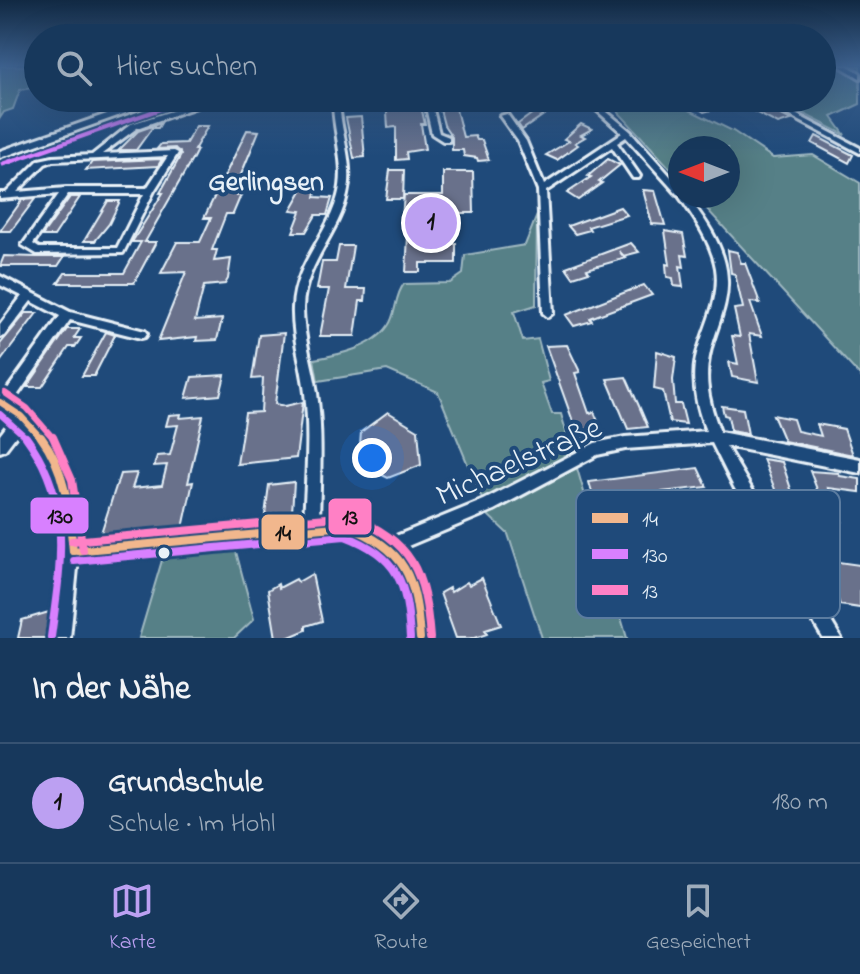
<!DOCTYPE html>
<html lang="de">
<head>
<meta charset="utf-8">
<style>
	:root { --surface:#17385c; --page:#203f62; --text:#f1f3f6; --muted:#9eacbb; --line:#365272; --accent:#bca0f2 }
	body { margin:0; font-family:"Indie Flower",sans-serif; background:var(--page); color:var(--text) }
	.compass { position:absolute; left:668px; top:136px; width:72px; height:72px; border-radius:50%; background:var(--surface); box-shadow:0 8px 32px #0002; rotate:270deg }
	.you { position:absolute; left:372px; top:458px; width:28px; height:28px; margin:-20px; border:6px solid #fff; border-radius:50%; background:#1a73e8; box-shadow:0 0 0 12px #1a73e833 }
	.badge { display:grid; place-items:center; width:52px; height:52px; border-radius:50%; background:var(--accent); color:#111; font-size:26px; font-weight:700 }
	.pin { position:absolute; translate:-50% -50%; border:4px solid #fff; box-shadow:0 2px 8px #0006 }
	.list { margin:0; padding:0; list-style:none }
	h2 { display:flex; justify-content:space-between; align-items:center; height:104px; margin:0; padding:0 32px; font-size:34px }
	h2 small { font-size:26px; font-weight:400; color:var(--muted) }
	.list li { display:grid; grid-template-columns:52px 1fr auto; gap:24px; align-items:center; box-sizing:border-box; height:120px; padding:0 32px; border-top:2px solid var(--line) }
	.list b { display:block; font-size:30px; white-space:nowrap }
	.list p { margin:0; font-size:26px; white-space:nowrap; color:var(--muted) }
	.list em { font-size:26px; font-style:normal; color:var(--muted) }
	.icon { flex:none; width:44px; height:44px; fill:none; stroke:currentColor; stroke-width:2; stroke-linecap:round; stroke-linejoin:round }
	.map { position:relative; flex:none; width:860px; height:638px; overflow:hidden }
	.search { position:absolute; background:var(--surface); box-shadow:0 8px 32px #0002; left:24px; right:24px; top:24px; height:88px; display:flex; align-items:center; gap:20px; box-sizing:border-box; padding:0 28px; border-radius:44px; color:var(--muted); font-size:30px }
	.sheet { height:224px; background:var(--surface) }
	nav { display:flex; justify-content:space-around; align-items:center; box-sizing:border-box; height:112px; border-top:2px solid var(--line); background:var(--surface); font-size:22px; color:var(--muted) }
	nav a { display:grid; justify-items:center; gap:4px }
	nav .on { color:var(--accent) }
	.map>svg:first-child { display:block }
	.green { fill:#568087; stroke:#9fb8c0; stroke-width:2 }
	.building { fill:#69718b; stroke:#e8f1f8; stroke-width:2 }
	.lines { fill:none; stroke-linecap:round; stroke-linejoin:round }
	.street-casing { stroke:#e8f1f8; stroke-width:6 }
	.secondary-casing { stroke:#e8f1f8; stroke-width:6 }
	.street { fill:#1f4a7a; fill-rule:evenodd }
	.secondary { fill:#1f4a7a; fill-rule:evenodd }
	.bus-1-far1-casing { stroke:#1f4a7a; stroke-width:12 }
	.bus-1-casing { stroke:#1f4a7a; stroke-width:14 }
	.bus-2-far3-casing { stroke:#1f4a7a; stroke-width:8 }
	.bus-2-far2-casing { stroke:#1f4a7a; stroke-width:10 }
	.bus-2-far1-casing { stroke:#1f4a7a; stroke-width:12 }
	.bus-2-casing { stroke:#1f4a7a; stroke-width:14 }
	.bus-3-far1-casing { stroke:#1f4a7a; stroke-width:12 }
	.bus-3-casing { stroke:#1f4a7a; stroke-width:14 }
	.bus-1-far1 { stroke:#f1b78d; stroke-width:6 }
	.bus-1 { stroke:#f1b78d; stroke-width:8 }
	.bus-2-far3 { stroke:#d880ff; stroke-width:4 }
	.bus-2-far2 { stroke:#d880ff; stroke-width:5 }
	.bus-2-far1 { stroke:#d880ff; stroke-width:6 }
	.bus-2 { stroke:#d880ff; stroke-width:8 }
	.bus-3-far1 { stroke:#ff80c5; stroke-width:6 }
	.bus-3 { stroke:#ff80c5; stroke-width:8 }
	.bus-dot { fill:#e8f1f8; stroke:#1f4a7a; stroke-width:3 }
	.labels { text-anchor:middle; stroke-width:8; stroke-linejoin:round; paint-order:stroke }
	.far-district-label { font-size:28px; font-weight:bold; fill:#e8f1f8; stroke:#1f4a7a }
	.near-street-label { font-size:32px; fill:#e8f1f8; stroke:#1f4a7a }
	.key { fill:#1f4a7a; stroke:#5b7ca0; stroke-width:2 }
	.key-label { font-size:22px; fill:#e8f1f8 }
	.line-badge { stroke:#1f4a7a; stroke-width:3 }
	.pale-badge-label { font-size:22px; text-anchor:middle; font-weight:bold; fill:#111 }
</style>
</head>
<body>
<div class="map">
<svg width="860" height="638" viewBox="0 0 860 638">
	<rect width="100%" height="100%" fill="#1f4a7a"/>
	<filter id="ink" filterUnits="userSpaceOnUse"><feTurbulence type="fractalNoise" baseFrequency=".0125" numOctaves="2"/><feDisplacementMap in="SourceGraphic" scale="16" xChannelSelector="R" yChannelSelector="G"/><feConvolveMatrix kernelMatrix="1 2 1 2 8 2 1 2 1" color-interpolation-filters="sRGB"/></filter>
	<g filter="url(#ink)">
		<!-- green -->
		<g class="green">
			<polygon points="0,66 38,66 38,87 20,90 13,109 4,112 0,118"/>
			<polygon points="822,66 860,66 860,104 832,117 845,135 773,98 822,98"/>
			<polygon points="599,98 665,98 733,131 773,158 813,155 860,183 860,376 695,196 728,196 728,148 680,148 680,179 613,106"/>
			<path d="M537 215 536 305 514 312 523 341 538 339 549 381 541 383 552 414H561L627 638H542L508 534 489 516 438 392 387 370 318 381 314 359C338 355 373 348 388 326 397 314 394 296 404 284L450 283 463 274 465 255 525 245Z"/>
			<polygon points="235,548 254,619 234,638 139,638 163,557"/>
		</g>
		<!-- building -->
		<g class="building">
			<polygon points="386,98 394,98 395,102 401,103 420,102 425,124 421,124 425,149 406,152 407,159 396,160 396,127 388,128"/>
			<polygon points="437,98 453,98 463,137 475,136 477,140 482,140 489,160 478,161 477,158 464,156 463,150 452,150 452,137 444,125"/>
			<polygon points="719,98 749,98 791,120 778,124 738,103 704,112 690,103 712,103"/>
			<polygon points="548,102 558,105 522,130 518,124"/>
			<polygon points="361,117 365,157 354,158 346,118"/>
			<polygon points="161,123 158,128 152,128 136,150 119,150 138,131"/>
			<polygon points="581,124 592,129 581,135 585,137 575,143 578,145 557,160 546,155 569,141 564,139"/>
			<polygon points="196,126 208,126 194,150 197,150 193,158 145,242 156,242 134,283 58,283 65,273 124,273 141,242 132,242 163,193 160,193 181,155 175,148 157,149 161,144 186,143"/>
			<polygon points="247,130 259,131 238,182 243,182 237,195 241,195 233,214 226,214 212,250 217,250 214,261 231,259 228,279 225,284 204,286 195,321 222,319 217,340 196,341 197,337 158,341 186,272 161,273 177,242 200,242 211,218 204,218"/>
			<polygon points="816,136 853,155 849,163 812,143"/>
			<polygon points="162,159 158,166 86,170 92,162"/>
			<polygon points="608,159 620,165 599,182 602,183 578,200 567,193 591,177 588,176"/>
			<polygon points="390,170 404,170 403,199 386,199"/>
			<polygon points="443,172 473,172 474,213 448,213 448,206 424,206 421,244 456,244 456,263 420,263 420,272 406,272 409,218 402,218 404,195 443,195"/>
			<polygon points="304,187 317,187 315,197 332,198 327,215 316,215 306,232 293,232 301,211 291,210"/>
			<polygon points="643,190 655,191 665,225 652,224"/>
			<polygon points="70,197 80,197 54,236 42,236"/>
			<polygon points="35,199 11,231 0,231 22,200"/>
			<polygon points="108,201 120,201 109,224 95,241 84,241"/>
			<polygon points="620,207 627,215 588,227 590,230 575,234 568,226"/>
			<polygon points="665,231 683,234 687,256 682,255 684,267 680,266 683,287 674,286 673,278 667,277 666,264 670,265"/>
			<polygon points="631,243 639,252 623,256 619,251 626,258 587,269 589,272 573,277 566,267"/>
			<polygon points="339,246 353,246 346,289 366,289 365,301 360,301 355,336 320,336 329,289 317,289 322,262 336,262"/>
			<polygon points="728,250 737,252 741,263 745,263 760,303 750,302 762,336 749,334 758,382 732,377 729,362 738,364 732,336 740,337 734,309 743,308 735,274 731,273"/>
			<polygon points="4,256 37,257 64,257 58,266 0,266"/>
			<polygon points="644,285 652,295 590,318 592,321 574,326 566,315"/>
			<polygon points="26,313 37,313 0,362 0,344"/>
			<polygon points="67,329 80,329 74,338 81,338 75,347 69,347 42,387 27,387"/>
			<polygon points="106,332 115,335 94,376 82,376"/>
			<polygon points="284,333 275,404 285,406 303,402 296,458 237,464 245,413 261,412 263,378 252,379 259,335"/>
			<polygon points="567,345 580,372 575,373 589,413 594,412 599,424 596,424 600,437 576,440 572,427 575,427 546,346"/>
			<polygon points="657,351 676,357 673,380 675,404 681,404 686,424 670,422 663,391 654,389"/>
			<polygon points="225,375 220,395 186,398 192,377"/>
			<polygon points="626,377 639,406 648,427 628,429 607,379"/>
			<polygon points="722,406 743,409 748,434 731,431 728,416 724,415"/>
			<polygon points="388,412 418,430 421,465 388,478 364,466 359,458 361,432"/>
			<polygon points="181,414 180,418 203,416 188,483 193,482 183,528 100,536 120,474 137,473 132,488 162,485 167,465 154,466 157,456 170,455 178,425 166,426 169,415"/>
			<polygon points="773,415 793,419 797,431 821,436 817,424 844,429 853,455 784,441"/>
			<polygon points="763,459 782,462 795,501 823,505 810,471 839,473 840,476 860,479 860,492 828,488 842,521 815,518 822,537 805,535 799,516 790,515 788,507 782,507"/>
			<polygon points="698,468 707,487 633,495 634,498 595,502 589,482"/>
			<polygon points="294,482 292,512 265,515 269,485"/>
			<polygon points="824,560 860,565 860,608 840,605"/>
			<polygon points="312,574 322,621 306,626 306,630 287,638 276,638 268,590 278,584 279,588 296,579 298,582"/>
			<polygon points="482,578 501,625 485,630 487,634 475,638 456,638 440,593 449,588 451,592 467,582 469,585"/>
			<polygon points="49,612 45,638 18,638 22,620"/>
		</g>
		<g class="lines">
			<!-- street casing -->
			<g class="street-casing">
				<g id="street">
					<polygon points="840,66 848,66 860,73 860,78"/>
					<path d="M212 98H222L137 128 102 154 174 151 178 153 154 191 123 253 37 254 22 245 24 243 59 194 0 199V193H6L39 160 53 157 92 155 131 124ZM168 156 147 188H66L17 192 45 164 53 161ZM68 194H144L117 248H39L33 244Z"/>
					<path d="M333 98H339C339 130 355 163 347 195 338 235 304 265 303 308 303 337 313 365 317 393 323 435 320 478 319 521L346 519 372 527 391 538 484 500 595 443 625 437 706 431C697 408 691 384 696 358 703 328 721 300 716 268 711 241 694 218 679 196L680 195 677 194 626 137 617 143 640 176 639 178H633L612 147 546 191 553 313 548 317 543 313 538 190 518 141 500 116 507 114 526 141 544 185 622 133 583 98H590L630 131 680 187V196H687C706 221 726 248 727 280 728 299 721 317 715 335 702 372 706 396 720 432L860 459V473L726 446 841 638H823L734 487 712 443 625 449 597 455 494 510 403 548C422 575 427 605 429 638H411C409 583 404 550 346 533L78 558 70 638H52C61 579 75 511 47 454 41 444 32 434 24 425L5 450 0 452V435L13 418 0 409V396L2 397 60 316 31 301 4 336 0 337V325L22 296 0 285V276L70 312 141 330 145 331 147 334 145 337 141 338 70 320 12 403 34 418 55 442 70 475 76 506 78 543 304 522C306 479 310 436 305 393 302 365 292 337 293 308 294 265 328 235 338 196 347 164 332 130 333 98Z"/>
					<polygon points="424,98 430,98 439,133 449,137 449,141 443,141 432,134"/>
					<path d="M702 98H716C713 101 705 101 702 98Z"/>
					<polygon points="757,98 765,98 860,148 860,153"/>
				</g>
			</g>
			<!-- secondary casing -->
			<g class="secondary-casing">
				<polygon id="secondary" points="153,98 168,98 0,158 0,151"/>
			</g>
			<!-- street -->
			<use href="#street" class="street"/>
			<!-- secondary -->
			<use href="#secondary" class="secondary"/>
			<!-- bus-1-far1 casing -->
			<g class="bus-1-far1-casing">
				<polyline id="bus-1-far1" points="0,402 21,416 42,439"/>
			</g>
			<!-- bus-1 casing -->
			<g class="bus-1-casing">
				<g id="bus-1">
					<path d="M41 437C66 470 69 511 73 551"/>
					<path d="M73 551 346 526C406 548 416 578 420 638"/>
				</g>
			</g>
			<!-- bus-2-far3 casing -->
			<g class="bus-2-far3-casing">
				<polyline id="bus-2-far3" points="9,162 166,107"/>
			</g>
			<!-- bus-2-far2 casing -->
			<g class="bus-2-far2-casing">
				<polyline id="bus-2-far2" points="3,164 15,160"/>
			</g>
			<!-- bus-2-far1 casing -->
			<g class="bus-2-far1-casing">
				<polyline id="bus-2-far1" points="0,414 28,439"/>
			</g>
			<!-- bus-2 casing -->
			<g class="bus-2-casing">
				<g id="bus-2">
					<path d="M26 437C73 501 61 563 51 637"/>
					<path d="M74 561 345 536C399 556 407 584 410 638"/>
				</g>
			</g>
			<!-- bus-3-far1 casing -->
			<g class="bus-3-far1-casing">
				<polyline id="bus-3-far1" points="5,393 27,408 54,439"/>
			</g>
			<!-- bus-3 casing -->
			<g class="bus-3-casing">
				<g id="bus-3">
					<polyline points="53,437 72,480 83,550"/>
					<path d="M72 541 349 516C413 540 425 573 430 638"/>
				</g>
			</g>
			<!-- bus-1-far1 -->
			<use href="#bus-1-far1" class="bus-1-far1"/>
			<!-- bus-1 -->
			<use href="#bus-1" class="bus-1"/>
			<!-- bus-2-far3 -->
			<use href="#bus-2-far3" class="bus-2-far3"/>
			<!-- bus-2-far2 -->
			<use href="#bus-2-far2" class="bus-2-far2"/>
			<!-- bus-2-far1 -->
			<use href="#bus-2-far1" class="bus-2-far1"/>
			<!-- bus-2 -->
			<use href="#bus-2" class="bus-2"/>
			<!-- bus-3-far1 -->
			<use href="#bus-3-far1" class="bus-3-far1"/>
			<!-- bus-3 -->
			<use href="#bus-3" class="bus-3"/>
		</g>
	</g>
	<!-- sky -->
	<linearGradient id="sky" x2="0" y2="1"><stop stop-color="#112943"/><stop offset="0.42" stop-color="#3c608d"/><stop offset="1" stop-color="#3c608d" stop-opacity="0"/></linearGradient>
	<rect width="860" height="156" fill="url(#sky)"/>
	<!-- markers -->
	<circle class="bus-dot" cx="164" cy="553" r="7"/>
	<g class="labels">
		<!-- far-district labels -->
		<g class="far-district-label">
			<text x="266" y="190">Gerlingsen</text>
		</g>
		<!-- near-street labels -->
		<g class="near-street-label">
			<text transform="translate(518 460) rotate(-24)" y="11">Michaelstraße</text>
		</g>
	</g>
	<!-- legend -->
	<rect x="576" y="490" width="264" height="128" rx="12" class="key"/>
	<rect x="592" y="513" width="36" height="10" fill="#f1b78d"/>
	<rect x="592" y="549" width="36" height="10" fill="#d880ff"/>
	<rect x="592" y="585" width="36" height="10" fill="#ff80c5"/>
	<g class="key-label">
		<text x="642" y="526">14</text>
		<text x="642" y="562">130</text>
		<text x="642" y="598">13</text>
	</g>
	<g class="line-badge">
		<rect x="29" y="496" width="61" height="39" rx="8" fill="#d880ff"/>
		<rect x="327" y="497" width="46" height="39" rx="8" fill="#ff80c5"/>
		<rect x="260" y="513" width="46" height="38" rx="8" fill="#f1b78d"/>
	</g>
	<g class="pale-badge-label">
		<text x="60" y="523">130</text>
		<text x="350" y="524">13</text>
		<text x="283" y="540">14</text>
	</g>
</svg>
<svg class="compass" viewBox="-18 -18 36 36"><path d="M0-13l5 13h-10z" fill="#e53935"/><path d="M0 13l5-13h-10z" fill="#9eacbb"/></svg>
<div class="you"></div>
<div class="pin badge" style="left:431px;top:223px">1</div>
<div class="search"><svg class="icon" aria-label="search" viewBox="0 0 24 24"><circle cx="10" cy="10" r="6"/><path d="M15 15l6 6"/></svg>Hier suchen</div>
</div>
<section class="sheet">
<h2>In der Nähe<small></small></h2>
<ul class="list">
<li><span class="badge">1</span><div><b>Grundschule</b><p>Schule · Im Hohl</p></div><em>180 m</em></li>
</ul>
</section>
<nav>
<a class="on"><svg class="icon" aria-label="map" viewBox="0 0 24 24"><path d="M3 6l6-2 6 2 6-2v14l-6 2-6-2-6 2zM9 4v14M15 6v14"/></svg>Karte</a>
<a><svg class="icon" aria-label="directions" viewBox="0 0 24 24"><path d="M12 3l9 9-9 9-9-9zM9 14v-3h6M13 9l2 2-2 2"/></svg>Route</a>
<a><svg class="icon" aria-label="saved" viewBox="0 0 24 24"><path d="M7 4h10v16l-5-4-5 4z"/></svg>Gespeichert</a>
</nav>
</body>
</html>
